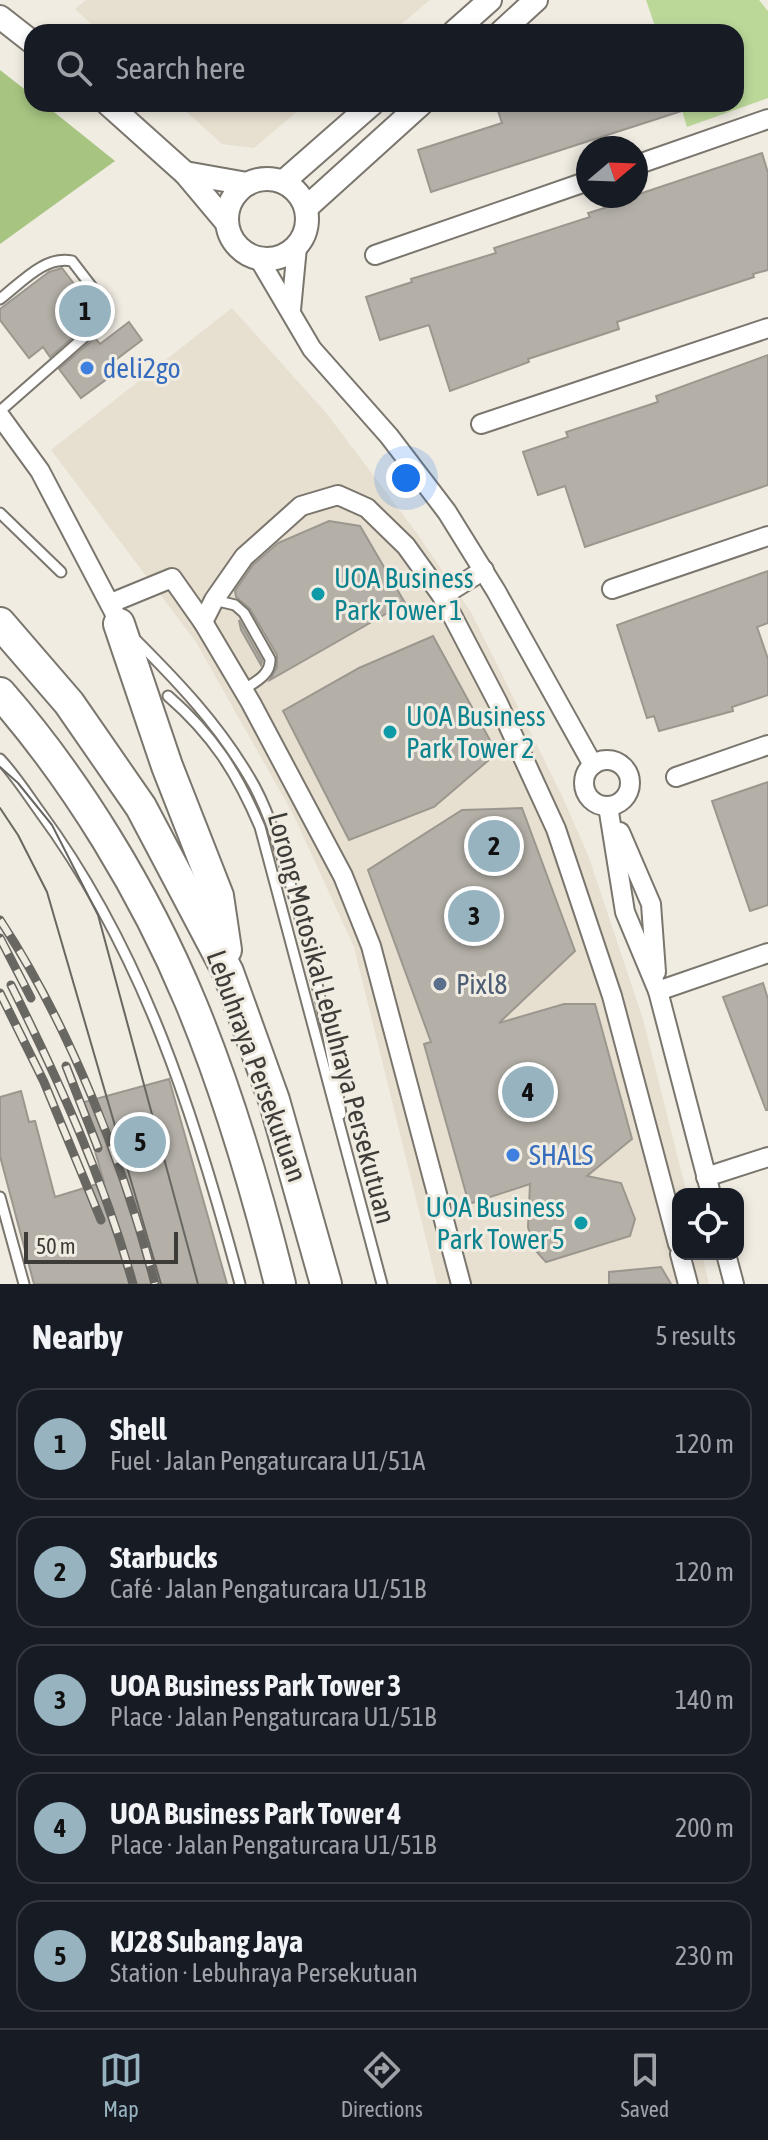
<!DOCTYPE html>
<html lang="en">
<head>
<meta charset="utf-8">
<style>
	:root { --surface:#171b24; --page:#20242c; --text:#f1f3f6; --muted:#9ea1a6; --line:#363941; --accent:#97b3c0 }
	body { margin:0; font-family:"Asap Condensed",sans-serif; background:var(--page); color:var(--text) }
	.controls { position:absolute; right:24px; bottom:24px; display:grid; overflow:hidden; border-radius:16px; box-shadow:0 4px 12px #0003 }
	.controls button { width:72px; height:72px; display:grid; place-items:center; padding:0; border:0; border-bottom:2px solid var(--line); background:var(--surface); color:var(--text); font:40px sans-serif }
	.compass { position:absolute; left:576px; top:136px; width:72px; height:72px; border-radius:50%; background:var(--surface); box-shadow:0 4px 12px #0003; rotate:71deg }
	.scale { position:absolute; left:24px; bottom:20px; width:154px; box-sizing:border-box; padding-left:8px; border:4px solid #3d3c38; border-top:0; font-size:22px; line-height:28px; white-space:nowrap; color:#3d3c38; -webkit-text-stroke:6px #f0ece2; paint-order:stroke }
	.you { position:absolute; left:406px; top:478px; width:28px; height:28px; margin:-20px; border:6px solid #fff; border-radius:50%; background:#1a73e8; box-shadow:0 0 0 12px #1a73e833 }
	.badge { display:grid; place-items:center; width:52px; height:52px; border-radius:50%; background:var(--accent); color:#111; font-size:26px; font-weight:700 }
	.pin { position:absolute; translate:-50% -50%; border:4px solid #fff; box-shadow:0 2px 8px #0006 }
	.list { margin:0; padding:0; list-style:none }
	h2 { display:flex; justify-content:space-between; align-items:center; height:104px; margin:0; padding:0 32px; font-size:34px }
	h2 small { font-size:26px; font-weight:400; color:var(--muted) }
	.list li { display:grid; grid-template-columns:52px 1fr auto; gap:24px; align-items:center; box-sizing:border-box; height:112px; margin:0 16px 16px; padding:0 16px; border:2px solid var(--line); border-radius:24px }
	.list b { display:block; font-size:30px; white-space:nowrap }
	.list p { margin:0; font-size:26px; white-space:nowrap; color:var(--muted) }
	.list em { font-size:26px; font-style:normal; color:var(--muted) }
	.icon { flex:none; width:44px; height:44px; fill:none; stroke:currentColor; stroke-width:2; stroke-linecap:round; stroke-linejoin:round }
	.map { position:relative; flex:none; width:768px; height:1284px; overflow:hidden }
	.search { position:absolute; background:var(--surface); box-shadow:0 4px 12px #0003; left:24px; right:24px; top:24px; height:88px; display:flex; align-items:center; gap:20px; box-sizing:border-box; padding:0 28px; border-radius:24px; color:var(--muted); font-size:30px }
	.sheet { height:744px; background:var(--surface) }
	nav { display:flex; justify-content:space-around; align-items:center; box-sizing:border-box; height:112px; border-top:2px solid var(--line); background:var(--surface); font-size:22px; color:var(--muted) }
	nav a { display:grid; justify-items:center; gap:4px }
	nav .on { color:var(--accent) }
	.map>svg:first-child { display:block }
	.built { fill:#e7dfcf }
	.green { fill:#bbd899 }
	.forest { fill:#a7c581 }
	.building { fill:#b4b0a8; stroke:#9b978f; stroke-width:2 }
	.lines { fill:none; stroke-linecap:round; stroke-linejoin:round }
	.service-casing { stroke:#7a766e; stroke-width:13 }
	.minor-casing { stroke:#7a766e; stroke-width:22 }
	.tertiary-casing { stroke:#7a766e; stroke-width:26 }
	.trunk-casing { stroke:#7a766e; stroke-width:34 }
	.service { stroke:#fff; stroke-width:9 }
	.minor { stroke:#fff; stroke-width:18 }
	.tertiary { stroke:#fff; stroke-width:22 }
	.trunk { stroke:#fff; stroke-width:30 }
	.tram { stroke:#696762; stroke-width:2 }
	.rail-casing { stroke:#696762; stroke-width:9 }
	.rail { stroke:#f0ece2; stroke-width:6; stroke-dasharray:18; stroke-linecap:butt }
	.shop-dot { fill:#3f7fe0; stroke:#f0ece2; stroke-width:3 }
	.culture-dot { fill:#0f9aa8; stroke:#f0ece2; stroke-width:3 }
	.service-dot { fill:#5c6f8a; stroke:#f0ece2; stroke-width:3 }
	.labels { text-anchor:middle; stroke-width:6; stroke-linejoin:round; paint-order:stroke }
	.shop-label { font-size:28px; fill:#366cbe; stroke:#f0ece2; text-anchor:start }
	.culture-label { font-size:28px; fill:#0d838f; stroke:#f0ece2; text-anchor:start }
	.service-label { font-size:28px; fill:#4e5e75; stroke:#f0ece2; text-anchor:start }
	.street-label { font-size:28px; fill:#3d3c38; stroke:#f0ece2 }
</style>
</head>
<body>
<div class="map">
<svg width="768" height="1284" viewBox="0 0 768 1284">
	<rect width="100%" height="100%" fill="#f0ece2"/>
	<!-- built -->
	<g class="built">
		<polygon points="86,0 430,0 392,32 100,32 75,9"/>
		<polygon points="178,104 306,104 254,148 222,144"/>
		<polygon points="232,308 327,414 416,532 472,614 562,796 588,855 643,1019 687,1194 678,1194 678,1254 702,1254 709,1284 437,1284 354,947 293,814 196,642 51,450"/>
	</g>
	<!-- green -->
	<polygon class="green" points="646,0 759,0 768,11 768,98 687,127 680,104 736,104 736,32 657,32"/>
	<!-- forest -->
	<polygon class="forest" points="0,70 32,95 32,104 44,104 115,161 0,244"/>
	<!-- building -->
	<g class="building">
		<polygon points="519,104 694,104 694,107 431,192 418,150 502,123 498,111"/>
		<polygon points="762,153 768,173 768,270 753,274 754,277 617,322 619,329 528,359 529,362 450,391 429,325 380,340 366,297 412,282 411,279 496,253 494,248 590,217 588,213 636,198 636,195"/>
		<polygon points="62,268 93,309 81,319 86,326 50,357 43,347 29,358 0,320 0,309 49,272"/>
		<polygon points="129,322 142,340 113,362 119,370 81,398 59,369 95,338 100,344"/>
		<polygon points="768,355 768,485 585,547 565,486 538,495 523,452 568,437 566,432 658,402 656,396"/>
		<polygon points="329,521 360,526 405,603 270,680 277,667 277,655 250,609 236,597 235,591 253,565 278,543"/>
		<polygon points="768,571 768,623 757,627 768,659 768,695 732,707 733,711 659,731 654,716 647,718 617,625"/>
		<polygon points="239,620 262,661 261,665 241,630"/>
		<polygon points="433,636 497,753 434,807 349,840 283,711 359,668"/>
		<polygon points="768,782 768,905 750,911 712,801"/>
		<polygon points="522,808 575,951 499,1023 564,1004 595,1004 632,1139 587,1176 621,1183 635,1219 630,1236 546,1262 535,1250 528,1227 530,1184 469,1204 424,1044 431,1042 368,870 462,810"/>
		<polygon points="763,983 768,999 768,1110 766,1110 723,997"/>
		<polygon points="169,1079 227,1284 34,1284 0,1156 0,1097 21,1091 29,1122 35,1121 55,1197 104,1182 81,1103"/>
		<polygon points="661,1267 671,1284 609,1284 609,1272"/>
	</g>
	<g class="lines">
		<!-- service casing -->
		<g class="service-casing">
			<g id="service">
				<path d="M0 299C21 283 45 255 72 261L105 304 104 315 98 325 0 411"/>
				<polyline points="0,513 61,572"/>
				<path d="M214 600 235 605 244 613 270 659C271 675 255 682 243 690"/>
				<path d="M136 640C178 682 217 723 248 775 268 807 279 847 290 883 313 959 330 1035 341 1114"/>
				<path d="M168 696C213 735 237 773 260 827L382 1284"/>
				<path d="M0 759C15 775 27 794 40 812 144 953 195 1117 240 1284"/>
				<polyline points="0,1197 24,1284"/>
			</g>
		</g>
		<!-- minor casing -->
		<g class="minor-casing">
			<g id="minor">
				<polyline points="636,165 768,119"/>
				<polyline points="375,255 588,181"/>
				<polyline points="259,259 312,349 389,436 447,512 496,591 593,765"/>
				<polyline points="291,310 297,247"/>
				<polyline points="0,416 40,471 115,614"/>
				<polyline points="481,424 768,328"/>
				<polyline points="612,589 768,536"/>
				<polyline points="442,596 484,570"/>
				<polyline points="111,603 172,578 203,622 251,703 343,876 371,946 461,1284"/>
				<polyline points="203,622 214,600 244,557 301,506 338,495 367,508 406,546 442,596 498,703 556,829 612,996 678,1244"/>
				<circle cx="607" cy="783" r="23"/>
				<polyline points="676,777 768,745"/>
				<polyline points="608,806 625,912 658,991 711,1194"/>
				<polyline points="620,832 651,904 656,972"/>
				<polyline points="658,991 768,953"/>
				<polyline points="706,1177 768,1157"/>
				<polyline points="680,1254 688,1284"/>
				<polyline points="726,1254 734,1284"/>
			</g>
		</g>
		<!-- tertiary casing -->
		<g class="tertiary-casing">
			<g id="tertiary">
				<polyline points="0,17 32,42"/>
				<polyline points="454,32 490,0"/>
				<polyline points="501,32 536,0"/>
				<polyline points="108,104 185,173 227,223"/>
				<polyline points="185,173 247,184"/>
				<circle cx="267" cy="219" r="40"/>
				<polyline points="283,182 372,104"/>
				<polyline points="306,208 421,104"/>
			</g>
		</g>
		<!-- trunk casing -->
		<g class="trunk-casing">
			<g id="trunk">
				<polyline points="0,623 69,703 141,807 228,972 274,1100 326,1284"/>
				<polyline points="119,624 167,766 218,896 226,950"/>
				<path d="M0 693C77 781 145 893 190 1001 228 1092 256 1188 280 1284"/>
			</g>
		</g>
		<!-- service -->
		<use href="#service" class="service"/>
		<!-- minor -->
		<use href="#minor" class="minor"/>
		<!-- tertiary -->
		<use href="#tertiary" class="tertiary"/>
		<!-- trunk -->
		<use href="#trunk" class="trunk"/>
		<!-- tram -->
		<g class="tram">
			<polyline points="0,767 18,783 52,825 98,915 198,1284"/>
			<polyline points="0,808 18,835 47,892 161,1284"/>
		</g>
		<!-- rail casing -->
		<g class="rail-casing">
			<g id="rail">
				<path d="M0 920C69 1025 123 1162 155 1284"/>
				<polyline points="0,938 31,998"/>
				<path d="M11 985C59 1081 104 1180 133 1284"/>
				<polyline points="0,993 44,1082 101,1220"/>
				<polyline points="66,1066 98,1148"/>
			</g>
		</g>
		<!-- rail -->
		<use href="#rail" class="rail"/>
	</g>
	<!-- markers -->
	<g class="shop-dot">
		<circle cx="87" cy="368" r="8"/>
		<circle cx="513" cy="1155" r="8"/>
	</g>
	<g class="culture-dot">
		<circle cx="318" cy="594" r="8"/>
		<circle cx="390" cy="732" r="8"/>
		<circle cx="581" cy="1223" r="8"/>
	</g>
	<circle class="service-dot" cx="440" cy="984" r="8"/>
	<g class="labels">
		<!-- shop labels -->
		<g class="shop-label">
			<text x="103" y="378">deli2go</text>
			<text x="529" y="1165">SHALS</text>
		</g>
		<!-- culture labels -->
		<g class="culture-label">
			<text x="334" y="588">UOA Business<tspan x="334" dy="32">Park Tower 1</tspan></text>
			<text x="406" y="726">UOA Business<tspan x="406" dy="32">Park Tower 2</tspan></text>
			<text x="565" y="1217" text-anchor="end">UOA Business<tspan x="565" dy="32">Park Tower 5</tspan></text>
		</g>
		<!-- service labels -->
		<g class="service-label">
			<text x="456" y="994">Pixl8</text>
		</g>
		<!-- street labels -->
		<g class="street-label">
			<text transform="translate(332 1018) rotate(75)" y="10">Lorong Motosikal Lebuhraya Persekutuan</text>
			<text transform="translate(257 1066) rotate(70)" y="10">Lebuhraya Persekutuan</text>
		</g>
	</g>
</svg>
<div class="controls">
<button><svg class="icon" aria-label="locate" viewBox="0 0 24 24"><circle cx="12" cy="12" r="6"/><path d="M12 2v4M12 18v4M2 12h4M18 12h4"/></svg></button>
</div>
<svg class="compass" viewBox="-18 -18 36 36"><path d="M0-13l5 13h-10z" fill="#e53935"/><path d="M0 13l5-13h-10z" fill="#9ea1a6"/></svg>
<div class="scale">50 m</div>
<div class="you"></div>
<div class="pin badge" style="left:85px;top:311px">1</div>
<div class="pin badge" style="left:494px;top:846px">2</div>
<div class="pin badge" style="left:474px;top:916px">3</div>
<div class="pin badge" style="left:528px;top:1092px">4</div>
<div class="pin badge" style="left:140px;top:1142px">5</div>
<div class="search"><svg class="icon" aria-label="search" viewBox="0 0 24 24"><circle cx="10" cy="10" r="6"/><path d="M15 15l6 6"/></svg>Search here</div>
</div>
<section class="sheet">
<h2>Nearby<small>5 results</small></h2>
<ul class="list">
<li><span class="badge">1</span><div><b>Shell</b><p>Fuel · Jalan Pengaturcara U1/51A</p></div><em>120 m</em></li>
<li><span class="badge">2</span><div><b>Starbucks</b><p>Café · Jalan Pengaturcara U1/51B</p></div><em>120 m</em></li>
<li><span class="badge">3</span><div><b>UOA Business Park Tower 3</b><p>Place · Jalan Pengaturcara U1/51B</p></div><em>140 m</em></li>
<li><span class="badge">4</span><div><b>UOA Business Park Tower 4</b><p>Place · Jalan Pengaturcara U1/51B</p></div><em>200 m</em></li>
<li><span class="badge">5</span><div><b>KJ28 Subang Jaya</b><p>Station · Lebuhraya Persekutuan</p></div><em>230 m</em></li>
</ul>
</section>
<nav>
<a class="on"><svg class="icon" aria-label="map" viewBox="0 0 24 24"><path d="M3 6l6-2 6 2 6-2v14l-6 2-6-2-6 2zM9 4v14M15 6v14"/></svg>Map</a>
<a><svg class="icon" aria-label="directions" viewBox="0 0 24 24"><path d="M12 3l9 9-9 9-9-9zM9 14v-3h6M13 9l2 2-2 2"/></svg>Directions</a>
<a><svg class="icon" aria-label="saved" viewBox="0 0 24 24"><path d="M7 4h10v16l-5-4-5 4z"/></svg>Saved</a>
</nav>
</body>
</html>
